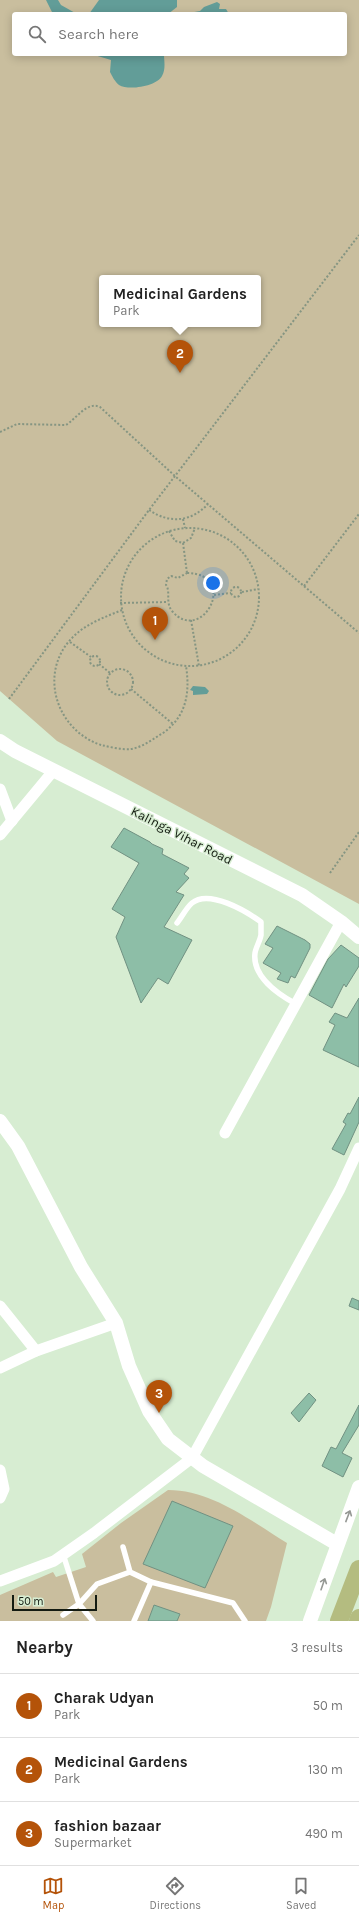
<!DOCTYPE html>
<html lang="en">
<head>
<meta charset="utf-8">
<style>
	:root { --surface:#fff; --page:#f6f6f6; --text:#222; --muted:#767676; --line:#e0e0e0; --accent:#b45309 }
	body { margin:0; font-family:Karla,sans-serif; background:var(--page); color:var(--text) }
	.scale { position:absolute; left:12px; bottom:10px; width:85px; box-sizing:border-box; padding-left:4px; border:2px solid #131b11; border-top:0; font-size:11px; line-height:14px; white-space:nowrap; color:#131b11; -webkit-text-stroke:3px #d7edd2; paint-order:stroke }
	.you { position:absolute; left:213px; top:583px; width:14px; height:14px; margin:-10px; border:3px solid #fff; border-radius:50%; background:#1a73e8; box-shadow:0 0 0 6px #1a73e833 }
	.badge { display:grid; place-items:center; width:26px; height:26px; border-radius:50%; background:var(--accent); color:#fff; font-size:13px; font-weight:700 }
	.pin { position:absolute; translate:-50% -33px; filter:drop-shadow(0 1px 2px #0008) }
	.pin::after { content:''; position:absolute; top:21px; width:14px; height:12px; background:inherit; clip-path:polygon(0 0,100% 0,50% 100%) }
	.popup { position:absolute; left:99px; top:275px; width:162px; height:52px; box-sizing:border-box; display:grid; place-content:center; border-radius:4px; background:var(--surface); filter:drop-shadow(0 1px 3px #0005); font-size:13px; white-space:nowrap; color:var(--muted) }
	.popup b { font-size:15px; color:var(--text) }
	.popup::after { content:''; position:absolute; left:50%; top:100%; margin-left:-8px; border:8px solid transparent; border-top-color:var(--surface) }
	.list { margin:0; padding:0; list-style:none }
	h2 { display:flex; justify-content:space-between; align-items:center; height:52px; margin:0; padding:0 16px; font-size:17px }
	h2 small { font-size:13px; font-weight:400; color:var(--muted) }
	.list li { display:grid; grid-template-columns:26px 1fr auto; gap:12px; align-items:center; box-sizing:border-box; height:64px; padding:0 16px; border-top:1px solid var(--line) }
	.list b { display:block; font-size:15px; white-space:nowrap }
	.list p { margin:0; font-size:13px; white-space:nowrap; color:var(--muted) }
	.list em { font-size:13px; font-style:normal; color:var(--muted) }
	.icon { flex:none; width:22px; height:22px; fill:none; stroke:currentColor; stroke-width:2; stroke-linecap:round; stroke-linejoin:round }
	.map { position:relative; flex:none; width:359px; height:1621px; overflow:hidden }
	.search { position:absolute; background:var(--surface); box-shadow:0 2px 10px #0003; left:12px; right:12px; top:12px; height:44px; display:flex; align-items:center; gap:10px; box-sizing:border-box; padding:0 14px; border-radius:4px; color:var(--muted); font-size:15px }
	.sheet { height:244px; background:var(--surface) }
	nav { display:flex; justify-content:space-around; align-items:center; box-sizing:border-box; height:56px; border-top:1px solid var(--line); background:var(--surface); font-size:11px; color:var(--muted) }
	nav a { display:grid; justify-items:center; gap:2px }
	nav .on { color:var(--accent) }
	.map>svg:first-child { display:block }
	.garden { fill:#c9be9e; fill-rule:evenodd }
	.water { fill:#629d98 }
	.building { fill:#8dbea7; stroke:#719182 }
	.lines { fill:none; stroke-linecap:round; stroke-linejoin:round }
	.path { stroke:#859582; stroke-width:2; stroke-dasharray:2 2; stroke-linecap:butt }
	.service { stroke:#fff; stroke-width:5.5 }
	.minor { stroke:#fff; stroke-width:11 }
	.tertiary { stroke:#fff; stroke-width:14 }
	.trunk { stroke:#b4bc80; stroke-width:18 }
	.oneway { stroke:#959894 }
	.labels { text-anchor:middle; stroke-width:3; stroke-linejoin:round; paint-order:stroke }
	.street-label { font-size:13px; fill:#131b11; stroke:#d7edd2 }
</style>
</head>
<body>
<div class="map">
<svg width="359" height="1621" viewBox="0 0 359 1621">
	<rect width="100%" height="100%" fill="#d7edd2"/>
	<!-- garden -->
	<g class="garden">
		<path d="M0 0H359V904L57 741 0 691ZM14 14H345V54H14ZM102 278H258V324H102Z"/>
		<path d="M168 1490C212 1490 251 1521 287 1543L271 1607 266 1621H0V1595L53 1572 56 1577 86 1567 82 1554 121 1523Z"/>
	</g>
	<!-- water -->
	<g class="water">
		<polygon points="46,0 58,0 61,5 77,14 53,14"/>
		<polygon points="99,0 177,0 177,7 168,14 89,14"/>
		<polygon points="217,2 220,4 219,9 226,9 229,14 183,14 200,11 204,7"/>
		<path d="M91 54H164C164 61 166 69 162 76 157 86 129 91 119 85 115 82 112 76 110 72L111 60Z"/>
		<polygon points="193,686 205,687 209,691 207,694 193,695 193,691 190,690"/>
	</g>
	<!-- building -->
	<g class="building">
		<polygon points="124,828 150,842 152,844 163,849 162,854 189,868 184,874 189,878 176,892 184,895 164,927 192,940 168,984 158,978 141,1003 116,937 125,917 112,909 139,863 111,847"/>
		<polygon points="277,926 305,940 310,944 310,948 295,978 291,976 288,983 277,979 281,973 263,963 273,948 265,944"/>
		<polygon points="341,945 359,958 359,966 346,987 344,984 332,1008 309,995 328,959"/>
		<polygon points="359,998 359,1067 323,1050 335,1025 329,1022 335,1013 347,1018"/>
		<polygon points="359,1097 359,1122 344,1155 332,1149 346,1124 343,1122 348,1113 350,1114"/>
		<polygon points="352,1298 359,1301 359,1310 349,1306"/>
		<polygon points="309,1393 316,1400 299,1422 291,1413"/>
		<polygon points="359,1405 359,1425 342,1453 352,1458 343,1477 322,1466 331,1447 336,1449"/>
		<polygon points="172,1501 233,1526 205,1588 143,1564"/>
		<polygon points="154,1605 180,1614 177,1621 148,1621"/>
	</g>
	<g class="lines">
		<!-- path -->
		<g class="path">
			<path d="M0 432 17 424 66 425C76 419 87 401 100 407L176 477 359 633"/>
			<path d="M149 510C170 524 191 522 208 504"/>
			<polyline points="183,519 185,528"/>
			<circle cx="190" cy="597" r="69"/>
			<polyline points="169,531 175,541 183,543 191,538 195,528"/>
			<polyline points="183,543 187,573"/>
			<path d="M187 573C240 574 202 646 172 611 165 602 171 592 166 585L167 579 171 576 178 578Z"/>
			<polyline points="304,586 359,514"/>
			<circle cx="236" cy="592" r="5"/>
			<polyline points="242,592 258,589"/>
			<polyline points="214,595 231,593"/>
			<polyline points="120,603 168,602"/>
			<path d="M122 610C105 617 85 624 72 638 38 673 56 730 101 745 110 747 122 750 131 749 143 747 153 739 163 733 187 716 190 692 186 666"/>
			<polyline points="191,620 199,666"/>
			<polyline points="70,642 91,657"/>
			<circle cx="95" cy="661" r="5"/>
			<polyline points="99,664 110,673"/>
			<circle cx="120" cy="682" r="13"/>
			<polyline points="131,689 173,724"/>
			<polyline points="9,699 149,510 359,235"/>
			<polyline points="330,873 359,832"/>
		</g>
		<!-- service -->
		<g class="service">
			<path d="M177 923C182 917 186 908 192 903 209 889 246 911 261 922 261 926 261 931 261 935 260 941 256 947 255 953 252 977 278 994 296 1004"/>
			<polyline points="123,1547 130,1572 151,1582 233,1603 245,1621"/>
			<polyline points="63,1615 79,1604 63,1554"/>
			<polyline points="93,1621 79,1604 97,1584 130,1572"/>
			<polyline points="134,1621 151,1582"/>
		</g>
		<!-- minor -->
		<g class="minor">
			<polyline points="0,789 12,821"/>
			<polyline points="0,835 54,770"/>
			<polyline points="225,1133 341,922"/>
			<polyline points="0,1306 36,1351"/>
			<polyline points="0,1368 36,1351 116,1323"/>
			<polyline points="0,1470 4,1489 0,1498"/>
			<polyline points="0,1581 54,1561 94,1533 192,1458 340,1189 359,1148"/>
		</g>
		<!-- tertiary -->
		<g class="tertiary">
			<polyline points="0,741 15,751 302,895 341,922 359,937"/>
			<polyline points="0,1121 18,1146 81,1267 116,1323 129,1366 149,1411 168,1439 203,1466 337,1544"/>
			<polyline points="310,1621 359,1487"/>
		</g>
		<!-- trunk -->
		<g class="trunk">
			<polyline points="339,1621 359,1569"/>
			<polyline points="358,1621 359,1618"/>
		</g>
	</g>
	<!-- one-way arrows -->
	<defs><path id="oneway-shaft" d="M-6 0H5M1.5-3L5.5 0L1.5 3" fill="none" stroke-width="1.6" stroke-linecap="round" stroke-linejoin="round"/></defs>
	<g class="oneway">
		<use href="#oneway-shaft" transform="translate(348 1516) rotate(-69)"/>
		<use href="#oneway-shaft" transform="translate(323 1584) rotate(-71)"/>
	</g>
	<g class="labels">
		<!-- street labels -->
		<g class="street-label">
			<text transform="translate(182 835) rotate(27)" y="5">Kalinga Vihar Road</text>
		</g>
	</g>
</svg>
<div class="scale">50 m</div>
<div class="you"></div>
<div class="pin badge" style="left:155px;top:640px">1</div>
<div class="pin badge" style="left:180px;top:373px">2</div>
<div class="popup"><b>Medicinal Gardens</b>Park</div>
<div class="pin badge" style="left:159px;top:1413px">3</div>
<div class="search"><svg class="icon" aria-label="search" viewBox="0 0 24 24"><circle cx="10" cy="10" r="6"/><path d="M15 15l6 6"/></svg>Search here</div>
</div>
<section class="sheet">
<h2>Nearby<small>3 results</small></h2>
<ul class="list">
<li><span class="badge">1</span><div><b>Charak Udyan</b><p>Park</p></div><em>50 m</em></li>
<li><span class="badge">2</span><div><b>Medicinal Gardens</b><p>Park</p></div><em>130 m</em></li>
<li><span class="badge">3</span><div><b>fashion bazaar</b><p>Supermarket</p></div><em>490 m</em></li>
</ul>
</section>
<nav>
<a class="on"><svg class="icon" aria-label="map" viewBox="0 0 24 24"><path d="M3 6l6-2 6 2 6-2v14l-6 2-6-2-6 2zM9 4v14M15 6v14"/></svg>Map</a>
<a><svg class="icon" aria-label="directions" viewBox="0 0 24 24"><path d="M12 3l9 9-9 9-9-9zM9 14v-3h6M13 9l2 2-2 2"/></svg>Directions</a>
<a><svg class="icon" aria-label="saved" viewBox="0 0 24 24"><path d="M7 4h10v16l-5-4-5 4z"/></svg>Saved</a>
</nav>
</body>
</html>
